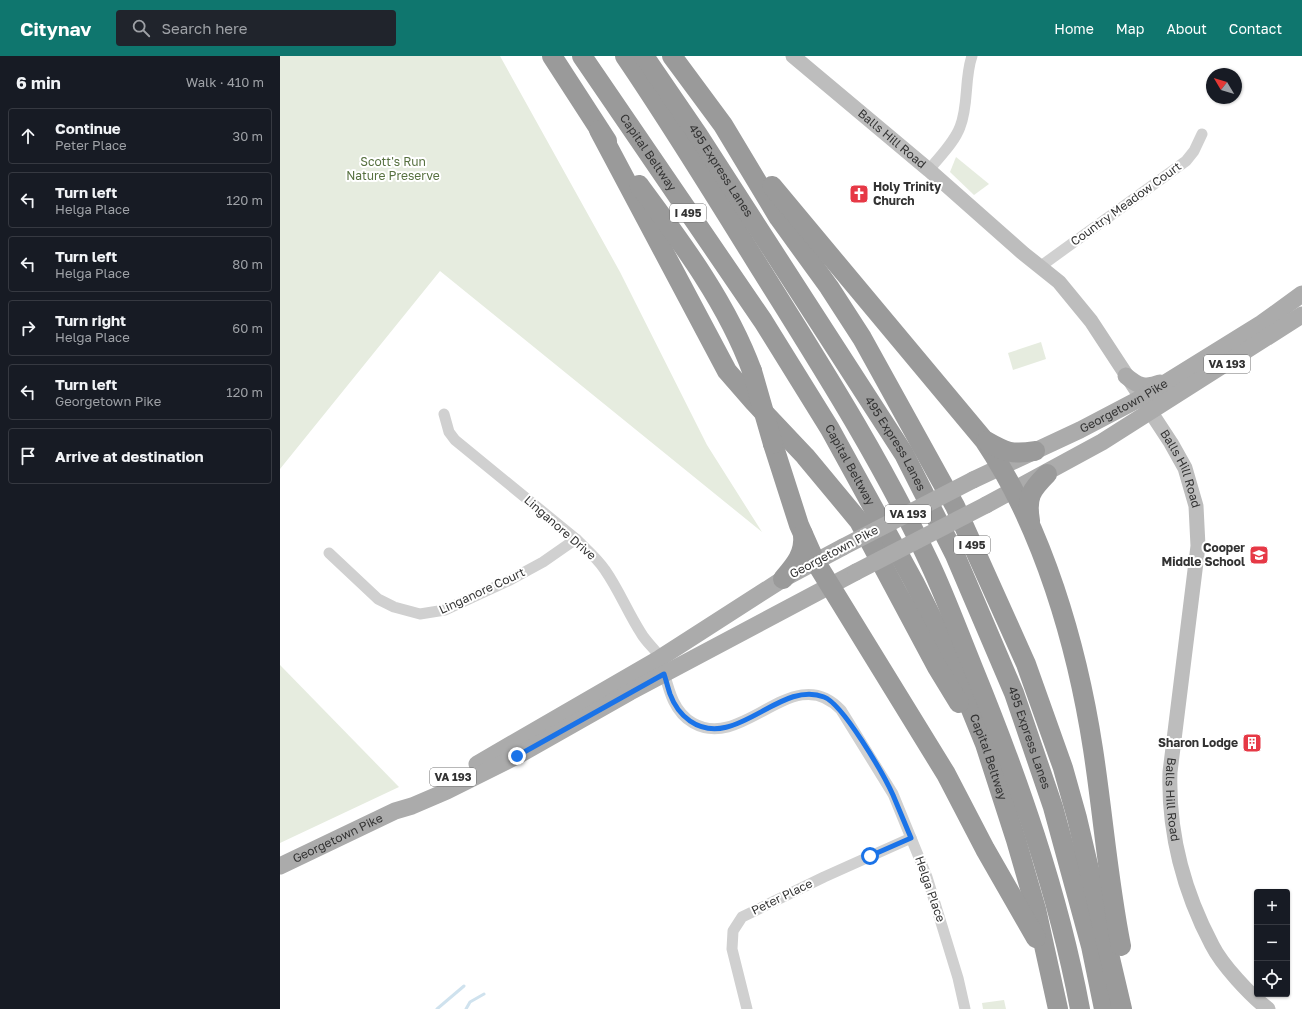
<!DOCTYPE html>
<html lang="en">
<head>
<meta charset="utf-8">
<style>
	:root { --surface:#171b24; --page:#20242c; --text:#f1f3f6; --muted:#9ea1a6; --line:#363941; --accent:#0f766e }
	body { margin:0; font-family:"Golos Text",sans-serif; background:var(--page); color:var(--text) }
	.controls { position:absolute; right:12px; bottom:12px; display:grid; overflow:hidden; border-radius:4px; box-shadow:0 1px 3px #0004 }
	.controls button { width:36px; height:36px; display:grid; place-items:center; padding:0; border:0; border-bottom:1px solid var(--line); background:var(--surface); color:var(--text); font:20px sans-serif }
	.compass { position:absolute; left:926px; top:12px; width:36px; height:36px; border-radius:50%; background:var(--surface); box-shadow:0 1px 3px #0004; rotate:308deg }
	.stop { position:absolute; width:12px; height:12px; margin:-9px; border:3px solid #1a73e8; border-radius:50%; background:#fff }
	.stop.end { background:#1a73e8; border-color:#fff; box-shadow:0 1px 4px #0008 }
	.list { margin:0; padding:0; list-style:none }
	h2 { display:flex; justify-content:space-between; align-items:center; height:52px; margin:0; padding:0 16px; font-size:17px }
	h2 small { font-size:13px; font-weight:400; color:var(--muted) }
	.list li { display:grid; grid-template-columns:26px 1fr auto; gap:12px; align-items:center; box-sizing:border-box; height:56px; margin:0 8px 8px; padding:0 8px; border:1px solid var(--line); border-radius:4px }
	.list b { display:block; font-size:15px; white-space:nowrap }
	.list p { margin:0; font-size:13px; white-space:nowrap; color:var(--muted) }
	.list em { font-size:13px; font-style:normal; color:var(--muted) }
	.icon { flex:none; width:22px; height:22px; fill:none; stroke:currentColor; stroke-width:2; stroke-linecap:round; stroke-linejoin:round }
	.map { position:relative; flex:none; width:1022px; height:953px; overflow:hidden }
	header { display:flex; align-items:center; gap:24px; box-sizing:border-box; height:56px; padding:0 20px; background:var(--accent); color:#fff }
	header strong { font-size:19px }
	nav { display:flex; gap:22px; margin-inline-start:auto; font-size:14px }
	.search { width:280px; height:36px; background:var(--page); display:flex; align-items:center; gap:10px; box-sizing:border-box; padding:0 14px; border-radius:4px; color:var(--muted); font-size:15px }
	main { display:flex }
	aside { flex:1; background:var(--surface) }
	.map>svg:first-child { display:block }
	.green { fill:#e6ecdf }
	.lines { fill:none; stroke-linecap:round; stroke-linejoin:round }
	.stream { stroke:#cfe2ee; stroke-width:3 }
	.street { stroke:#d0d0d0; stroke-width:11 }
	.secondary { stroke:#bdbdbd; stroke-width:15 }
	.primary { stroke:#ababab; stroke-width:17 }
	.highway { stroke:#9a9a9a; stroke-width:20 }
	.primary-bridge { stroke:#ababab; stroke-width:17 }
	.highway-bridge { stroke:#9a9a9a; stroke-width:20 }
	.route { stroke:#1a73e8; stroke-width:5 }
	.labels { text-anchor:middle; stroke-width:4; stroke-linejoin:round; paint-order:stroke }
	.shield { fill:#fff; stroke:#707070; stroke-width:1 }
	.shield-label { font-size:11px; font-weight:bold; fill:#333 }
	.street-label { font-size:12px; fill:#333; stroke:#fff }
	.park-label { font-size:12px; fill:#56703f; stroke:#fff }
	.poi-label { font-size:12px; font-weight:bold; fill:#333; stroke:#fff; text-anchor:end }
</style>
</head>
<body>
<header>
<strong>Citynav</strong>
<div class="search"><svg class="icon" aria-label="search" viewBox="0 0 24 24"><circle cx="10" cy="10" r="6"/><path d="M15 15l6 6"/></svg>Search here</div>
<nav><a>Home</a><a>Map</a><a>About</a><a>Contact</a></nav>
</header>
<main>
<aside>
<h2>6 min<small>Walk · 410 m</small></h2>
<ul class="list">
<li><svg class="icon" aria-label="ahead" viewBox="0 0 24 24"><path d="M12 20V5M6 11l6-6 6 6"/></svg><div><b>Continue</b><p>Peter Place</p></div><em>30 m</em></li>
<li><svg class="icon" aria-label="left" viewBox="0 0 24 24"><path d="M17 20v-9H6M10 6l-5 5 5 5"/></svg><div><b>Turn left</b><p>Helga Place</p></div><em>120 m</em></li>
<li><svg class="icon" aria-label="left" viewBox="0 0 24 24"><path d="M17 20v-9H6M10 6l-5 5 5 5"/></svg><div><b>Turn left</b><p>Helga Place</p></div><em>80 m</em></li>
<li><svg class="icon" aria-label="right" viewBox="0 0 24 24"><path d="M7 20v-9h11M14 6l5 5-5 5"/></svg><div><b>Turn right</b><p>Helga Place</p></div><em>60 m</em></li>
<li><svg class="icon" aria-label="left" viewBox="0 0 24 24"><path d="M17 20v-9H6M10 6l-5 5 5 5"/></svg><div><b>Turn left</b><p>Georgetown Pike</p></div><em>120 m</em></li>
<li><svg class="icon" aria-label="arrive" viewBox="0 0 24 24"><path d="M6 21V4h12l-3 4 3 4H6"/></svg><div><b>Arrive at destination</b></div></li>
</ul>
</aside>
<div class="map">
<svg width="1022" height="953" viewBox="0 0 1022 953">
	<rect width="100%" height="100%" fill="#fff"/>
	<!-- green -->
	<g class="green">
		<polygon points="0,0 220,0 340,216 427,389 482,476 160,215 0,413"/>
		<polygon points="676,101 709,128 694,139 670,116"/>
		<polygon points="761,286 766,303 733,314 728,297"/>
		<polygon points="0,609 119,731 0,787"/>
		<polygon points="724,944 726,953 703,953 702,947"/>
	</g>
	<g class="lines">
		<!-- stream -->
		<g class="stream">
			<polyline points="157,953 184,930"/>
			<polyline points="186,953 190,946 204,938"/>
		</g>
		<!-- street -->
		<g class="street">
			<path d="M649 114C660 100 674 87 680 71 689 49 684 23 692 0"/>
			<polyline points="761,210 906,105 914,95 922,78"/>
			<path d="M164 358 169 376 175 384 296 483C306 493 317 502 325 514 339 534 348 557 361 577 366 586 375 593 380 601 382 605 383 611 384 616 389 635 394 656 413 667 464 696 513 603 561 654L613 738 647 821 678 922 685 953"/>
			<polyline points="49,497 98,543 114,551 140,558 165,554 230,524 263,506 296,483"/>
			<polyline points="467,953 452,893 453,875 462,861 544,821 631,782"/>
		</g>
		<!-- secondary -->
		<path class="secondary" id="s1" d="M513 0 649 114 744 198 779 226 811 265 891 387 905 412 916 450 918 490 890 716C888 776 904 836 932 889 942 909 970 939 988 953"/>
		<!-- primary -->
		<g class="primary">
			<path d="M846 320C858 330 865 333 880 327"/>
			<path id="s2" d="M693 424 800 374 861 342 982 267 1022 238"/>
			<polyline points="706,449 822,386 1022,259"/>
			<polyline points="197,708 380,602 503,523 563,491"/>
			<path id="s3" d="M0 810 115 755 132 750 167 735 237 700 350 636 576 516"/>
		</g>
		<!-- highway -->
		<g class="highway">
			<polyline points="272,0 327,85"/>
			<path id="s4" d="M302 0 483 265 550 373 634 526 662 582 705 688 736 784 756 853 778 953"/>
			<path d="M345 0C392 69 436 141 480 212 540 308 602 405 650 508 666 542 679 578 693 612 738 722 778 836 800 953"/>
			<path id="s5" d="M364 0 418 79 624 398 675 499 734 637 773 751 811 890 824 953"/>
			<polyline points="392,0 443,69 499,162 549,231 582,282 675,450 746,608 783,712 797,762 842,953"/>
			<polyline points="319,74 447,315 474,346 525,400 579,465 657,611 679,647"/>
			<path d="M359 129C402 187 447 247 472 315"/>
			<path d="M492 130 704 384C763 472 797 589 813 693 823 758 828 825 841 890"/>
			<path d="M706 385C725 396 732 399 755 395"/>
			<polyline points="493,388 519,469 535,505 666,718 705,793 756,882"/>
			<path d="M750 465C746 441 751 434 767 418"/>
			<path d="M503 523C515 509 525 498 523 478"/>
		</g>
		<!-- primary-bridge -->
		<g class="primary-bridge">
			<polyline points="563,491 693,424"/>
			<polyline points="576,516 706,449"/>
		</g>
		<!-- highway-bridge -->
		<polyline class="highway-bridge" points="472,315 493,388"/>
	</g>
	<g class="lines">
		<!-- route -->
		<path class="route" d="M237 700 384 618C386 624 388 632 390 638 394 649 400 658 410 665 455 696 500 623 544 641 563 648 604 719 613 739 619 753 625 768 631 782L590 800"/>
	</g>
	<!-- icons -->
	<defs>
		<g id="church-square" transform="scale(1)"><rect x="-9" y="-9" width="18" height="18" rx="4" fill="#e63946" stroke="#fff"/><path d="M-1.2-6h2.4v3.5h3.3v2.4h-3.3V6h-2.4V-.1h-3.3v-2.4h3.3Z" fill="#fff"/></g>
		<g id="school-square" transform="scale(1)"><rect x="-9" y="-9" width="18" height="18" rx="4" fill="#e63946" stroke="#fff"/><path d="M0-5L7-2L0 1L-7-2ZM-4 1L0 2.5L4 1V4Q0 6-4 4Z" fill="#fff"/></g>
		<g id="building-square" transform="scale(1)"><rect x="-9" y="-9" width="18" height="18" rx="4" fill="#e63946" stroke="#fff"/><path d="M-4-6H4V6H1V3H-1V6H-4ZM-2.5-4.3h1.7v1.8h-1.7ZM.8-4.3h1.7v1.8H.8ZM-2.5-1h1.7V.8h-1.7ZM.8-1h1.7V.8H.8Z" fill="#fff"/></g>
	</defs>
	<g fill-rule="evenodd">
		<use href="#church-square" x="579" y="138"/>
		<use href="#school-square" x="979" y="499"/>
		<use href="#building-square" x="972" y="687"/>
	</g>
	<g class="labels">
		<!-- shield labels -->
		<g class="shield">
			<rect x="390" y="148" width="36" height="18" rx="3"/>
			<rect x="924" y="299" width="46" height="18" rx="3"/>
			<rect x="605" y="449" width="46" height="18" rx="3"/>
			<rect x="674" y="480" width="36" height="18" rx="3"/>
			<rect x="150" y="712" width="46" height="18" rx="3"/>
		</g>
		<g class="shield-label">
			<text x="408" y="161">I 495</text>
			<text x="947" y="312">VA 193</text>
			<text x="628" y="462">VA 193</text>
			<text x="692" y="493">I 495</text>
			<text x="173" y="725">VA 193</text>
		</g>
		<!-- street labels -->
		<g class="street-label">
			<text dy="4" stroke="none"><textPath href="#s1" startOffset="129">Balls Hill Road</textPath></text>
			<text dy="4" stroke="none"><textPath href="#s4" startOffset="117">Capital Beltway</textPath></text>
			<text dy="4" stroke="none"><textPath href="#s5" startOffset="138">495 Express Lanes</textPath></text>
			<text transform="translate(846 148) rotate(-36)" y="4">Country Meadow Court</text>
			<text dy="4" stroke="none"><textPath href="#s2" startOffset="168">Georgetown Pike</textPath></text>
			<text dy="4" stroke="none"><textPath href="#s5" startOffset="462">495 Express Lanes</textPath></text>
			<text dy="4" stroke="none"><textPath href="#s4" startOffset="489">Capital Beltway</textPath></text>
			<text dy="4" stroke="none"><textPath href="#s1" startOffset="573">Balls Hill Road</textPath></text>
			<text transform="translate(280 472) rotate(41)" y="4">Linganore Drive</text>
			<text transform="translate(554 496) rotate(-28)" y="4">Georgetown Pike</text>
			<text transform="translate(202 535) rotate(-25)" y="4">Linganore Court</text>
			<text dy="4" stroke="none"><textPath href="#s5" startOffset="786">495 Express Lanes</textPath></text>
			<text dy="4" stroke="none"><textPath href="#s4" startOffset="813">Capital Beltway</textPath></text>
			<text dy="4" stroke="none"><textPath href="#s1" startOffset="909">Balls Hill Road</textPath></text>
			<text dy="4" stroke="none"><textPath href="#s3" startOffset="64">Georgetown Pike</textPath></text>
			<text transform="translate(650 833) rotate(71)" y="4">Helga Place</text>
			<text transform="translate(502 841) rotate(-26)" y="4">Peter Place</text>
		</g>
		<!-- park labels -->
		<g class="park-label">
			<text x="113" y="110">Scott's Run<tspan x="113" dy="14">Nature Preserve</tspan></text>
		</g>
		<!-- poi labels -->
		<g class="poi-label">
			<text x="593" y="135" text-anchor="start">Holy Trinity<tspan x="593" dy="14">Church</tspan></text>
			<text x="965" y="496">Cooper<tspan x="965" dy="14">Middle School</tspan></text>
			<text x="958" y="691">Sharon Lodge</text>
		</g>
	</g>
</svg>
<div class="controls">
<button>+</button>
<button>−</button>
<button><svg class="icon" aria-label="locate" viewBox="0 0 24 24"><circle cx="12" cy="12" r="6"/><path d="M12 2v4M12 18v4M2 12h4M18 12h4"/></svg></button>
</div>
<svg class="compass" viewBox="-18 -18 36 36"><path d="M0-13l5 13h-10z" fill="#e53935"/><path d="M0 13l5-13h-10z" fill="#9ea1a6"/></svg>
<div class="stop" style="left:590px;top:800px"></div>
<div class="stop end" style="left:237px;top:700px"></div>
</div>
</main>
</body>
</html>
